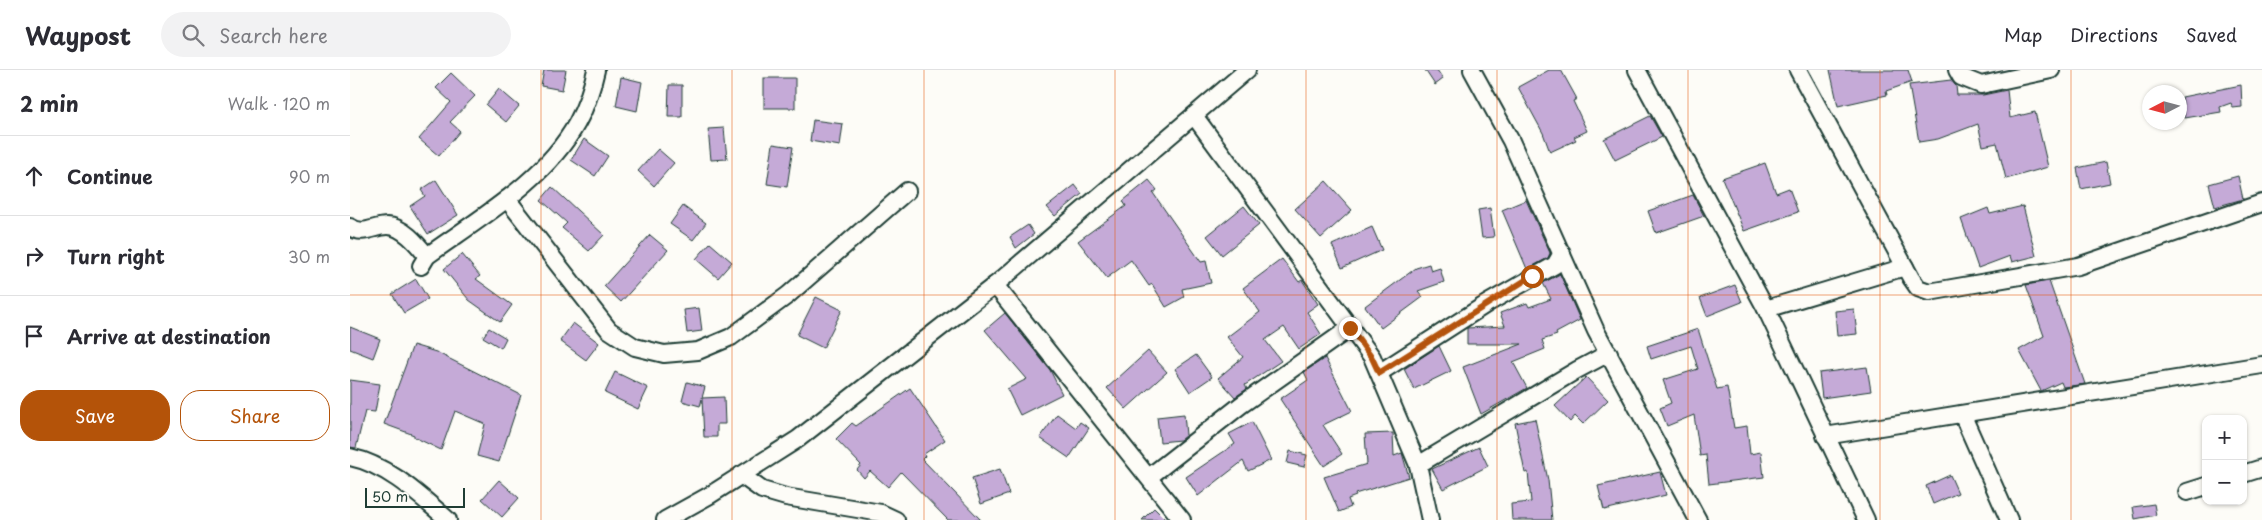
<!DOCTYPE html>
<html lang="en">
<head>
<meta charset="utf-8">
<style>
	:root { --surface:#fff; --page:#f2f2f3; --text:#2b2b33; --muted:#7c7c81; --line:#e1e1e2; --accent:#b45309 }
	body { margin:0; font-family:"Playpen Sans",sans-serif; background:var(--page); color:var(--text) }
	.controls { position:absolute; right:15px; bottom:15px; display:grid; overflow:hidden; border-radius:10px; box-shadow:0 1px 4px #0004 }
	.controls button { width:45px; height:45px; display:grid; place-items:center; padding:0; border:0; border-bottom:1px solid var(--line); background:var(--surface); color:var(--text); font:25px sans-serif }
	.compass { position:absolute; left:1792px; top:15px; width:45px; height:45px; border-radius:50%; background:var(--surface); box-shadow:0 1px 4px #0004; rotate:264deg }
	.scale { position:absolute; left:15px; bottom:12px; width:100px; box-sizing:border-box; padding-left:5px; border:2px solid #1f3d34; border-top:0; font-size:14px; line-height:18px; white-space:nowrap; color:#1f3d34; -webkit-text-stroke:4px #fdfcf7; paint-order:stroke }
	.stop { position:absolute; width:15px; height:15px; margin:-11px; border:4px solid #b45309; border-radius:50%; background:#fff }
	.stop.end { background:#b45309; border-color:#fff; box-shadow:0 1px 5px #0008 }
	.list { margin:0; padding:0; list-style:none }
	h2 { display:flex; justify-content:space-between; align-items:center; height:65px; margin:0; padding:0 20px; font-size:21px }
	h2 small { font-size:16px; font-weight:400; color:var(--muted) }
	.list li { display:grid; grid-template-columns:32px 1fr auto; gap:15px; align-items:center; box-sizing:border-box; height:80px; padding:0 20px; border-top:1px solid var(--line) }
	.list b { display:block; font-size:19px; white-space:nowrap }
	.list em { font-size:16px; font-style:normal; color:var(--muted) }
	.actions { display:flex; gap:10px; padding:15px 20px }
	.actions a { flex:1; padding:11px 0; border:1px solid var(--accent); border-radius:20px; text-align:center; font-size:18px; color:var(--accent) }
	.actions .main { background:var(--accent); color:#fff }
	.icon { flex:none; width:28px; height:28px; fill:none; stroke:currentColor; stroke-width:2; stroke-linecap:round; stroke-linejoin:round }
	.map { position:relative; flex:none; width:1912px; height:450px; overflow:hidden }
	header { display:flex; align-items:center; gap:30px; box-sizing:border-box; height:70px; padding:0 25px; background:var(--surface); border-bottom:1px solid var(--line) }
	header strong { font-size:24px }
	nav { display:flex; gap:28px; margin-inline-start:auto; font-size:18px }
	.search { width:350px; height:45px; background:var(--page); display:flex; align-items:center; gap:12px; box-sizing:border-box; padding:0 18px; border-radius:28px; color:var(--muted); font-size:19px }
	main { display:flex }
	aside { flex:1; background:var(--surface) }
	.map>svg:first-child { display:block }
	.building { fill:#c5aad7; stroke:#1f3d34 }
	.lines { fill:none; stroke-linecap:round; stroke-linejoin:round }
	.minor-casing { stroke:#1f3d34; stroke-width:20 }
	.minor { stroke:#fdfcf7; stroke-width:16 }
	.route { stroke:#b45309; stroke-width:6 }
	.grid { fill:none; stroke:#e8590c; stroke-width:1; stroke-opacity:0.55 }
</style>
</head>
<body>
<header>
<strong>Waypost</strong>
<div class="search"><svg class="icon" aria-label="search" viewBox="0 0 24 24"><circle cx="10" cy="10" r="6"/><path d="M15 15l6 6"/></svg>Search here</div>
<nav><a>Map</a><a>Directions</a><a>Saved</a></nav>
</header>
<main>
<aside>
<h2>2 min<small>Walk · 120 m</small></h2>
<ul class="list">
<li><svg class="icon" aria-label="ahead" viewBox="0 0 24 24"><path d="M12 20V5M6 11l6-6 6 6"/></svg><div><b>Continue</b></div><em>90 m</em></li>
<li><svg class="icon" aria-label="right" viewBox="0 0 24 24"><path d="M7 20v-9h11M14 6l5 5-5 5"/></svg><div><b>Turn right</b></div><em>30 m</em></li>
<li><svg class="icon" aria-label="arrive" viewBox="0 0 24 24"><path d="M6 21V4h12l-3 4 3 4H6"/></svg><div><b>Arrive at destination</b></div></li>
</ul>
<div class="actions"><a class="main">Save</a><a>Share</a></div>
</aside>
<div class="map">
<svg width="1912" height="450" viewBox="0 0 1912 450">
	<rect width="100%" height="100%" fill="#fdfcf7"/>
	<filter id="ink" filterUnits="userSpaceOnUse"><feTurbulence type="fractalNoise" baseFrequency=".02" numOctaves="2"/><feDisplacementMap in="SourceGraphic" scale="10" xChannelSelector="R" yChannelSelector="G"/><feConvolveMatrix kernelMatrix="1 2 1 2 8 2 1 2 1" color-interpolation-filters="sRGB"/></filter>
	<g filter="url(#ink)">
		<!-- building -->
		<g class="building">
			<polygon points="194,0 216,0 212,20 191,16"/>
			<polygon points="1075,0 1087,0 1093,9 1085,15"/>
			<polygon points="1199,0 1211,0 1227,29 1223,31 1237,61 1224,67 1226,70 1200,82 1193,63 1168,17"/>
			<polygon points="1480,0 1558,0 1562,12 1536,21 1537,25 1488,36"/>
			<polygon points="101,3 125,26 100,52 110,61 89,86 69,69 101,32 86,18"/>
			<polygon points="271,7 292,12 287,41 266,36"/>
			<rect x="414" y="8" width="31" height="30"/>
			<polygon points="1601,10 1606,16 1607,25 1633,25 1657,20 1660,48 1685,42 1698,97 1656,109 1647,73 1633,76 1628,54 1588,69 1569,72 1559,15"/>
			<polygon points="319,15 332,15 332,47 318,47"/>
			<polygon points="1891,15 1892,37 1883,38 1881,33 1870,37 1871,42 1835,48 1832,27"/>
			<polygon points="149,19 169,36 156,52 136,35"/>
			<polygon points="1300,46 1312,67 1265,90 1254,69"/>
			<polygon points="463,50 493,54 490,76 460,71"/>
			<polygon points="374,58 377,89 361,90 358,59"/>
			<polygon points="234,69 258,86 245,106 221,90"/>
			<polygon points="423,74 443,77 437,117 417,114"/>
			<polygon points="308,79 324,93 304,116 288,101"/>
			<polygon points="1756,92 1760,113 1731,119 1727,98"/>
			<polygon points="1415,93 1426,123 1439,118 1448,142 1394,161 1372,108"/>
			<polygon points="1888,106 1893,129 1865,137 1859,114"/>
			<polygon points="86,110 108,145 78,164 60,136 75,126 71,120"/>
			<polygon points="799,110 807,120 803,123 851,192 856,191 861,213 832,219 834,227 816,237 802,214 799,216 781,190 757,208 728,171 776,136 773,131"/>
			<polygon points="976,111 1002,140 971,168 945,139"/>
			<polygon points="725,115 732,124 705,146 697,137"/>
			<polygon points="202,117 254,165 239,181 212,158 217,153 191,130"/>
			<polygon points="1343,125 1354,146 1306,163 1298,141"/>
			<polygon points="1176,130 1200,183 1198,188 1177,199 1152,140"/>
			<polygon points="333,136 356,153 343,170 320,154"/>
			<polygon points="894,136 909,155 872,185 857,166"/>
			<polygon points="1673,136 1686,186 1662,192 1660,186 1628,198 1611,149 1638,138 1640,144"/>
			<polygon points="1140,138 1144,167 1132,168 1128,140"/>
			<polygon points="678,155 684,164 666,178 660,167"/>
			<polygon points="1022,157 1032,180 992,198 982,175"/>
			<polygon points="300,165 318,180 271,232 254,216"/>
			<polygon points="360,173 382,192 368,208 346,189"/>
			<polygon points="112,184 130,206 126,209 162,235 150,252 119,230 94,199"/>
			<polygon points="932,189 949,212 952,210 968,234 957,242 971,264 949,279 934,257 915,270 931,291 895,315 897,319 885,327 868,308 893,287 877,267 910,242 893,218"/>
			<polygon points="1079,194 1081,201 1090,198 1094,212 1068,221 1073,227 1031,258 1015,236 1066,198"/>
			<polygon points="1210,204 1230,250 1206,263 1207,265 1192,270 1195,279 1163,292 1177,318 1131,344 1113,297 1172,274 1117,274 1117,258 1155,256 1150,243 1177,233 1179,237 1201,229 1193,213"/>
			<polygon points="66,209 78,229 54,243 42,224"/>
			<polygon points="1699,211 1735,314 1713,317 1711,312 1691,321 1669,280 1694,266 1676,215"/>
			<polygon points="1385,215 1392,232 1357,246 1350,228"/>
			<polygon points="466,227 492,240 473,278 447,265"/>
			<polygon points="349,238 352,261 337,263 334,240"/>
			<polygon points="1504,239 1507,264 1487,266 1485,241"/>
			<polygon points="655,243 700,300 712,324 670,345 657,319 677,309 635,260"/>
			<polygon points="223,253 249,273 236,290 210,271"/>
			<polygon points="0,257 30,269 23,288 0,279"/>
			<polygon points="139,258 156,268 151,278 133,267"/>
			<polygon points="1348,259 1367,319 1377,317 1384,358 1397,356 1400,384 1411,382 1414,407 1359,414 1356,385 1350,386 1344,345 1317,356 1310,338 1321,333 1313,310 1348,299 1341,276 1301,289 1297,276"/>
			<polygon points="63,275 86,282 171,325 149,392 127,386 135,354 105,341 91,380 64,367 64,365 34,354"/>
			<polygon points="1089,276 1101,301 1064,319 1054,299"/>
			<polygon points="798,281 817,302 776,339 757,318"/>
			<polygon points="846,285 862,307 840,322 825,299"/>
			<polygon points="975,288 1002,341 973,355 992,384 974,396 930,329 958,310 954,302"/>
			<polygon points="1517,297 1521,321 1472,328 1469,303"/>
			<polygon points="265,302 298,318 288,339 255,323"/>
			<polygon points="1236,307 1258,330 1233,354 1225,346 1220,352 1205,336"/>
			<polygon points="0,310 30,314 25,342 15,341 6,378 0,377"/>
			<polygon points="337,312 355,317 352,328 374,327 375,354 367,354 367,367 354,367 352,329 350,336 332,331"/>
			<polygon points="560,318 595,370 574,384 575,386 572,389 631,450 598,450 551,402 538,417 520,401 514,408 507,400 511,395 486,369 502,353 506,356"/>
			<polygon points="707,344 726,358 730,352 739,358 719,388 690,368"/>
			<polygon points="834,344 836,365 830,370 810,372 807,347"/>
			<polygon points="1185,349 1198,410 1202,450 1162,450 1161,434 1181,432 1178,402 1175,403 1165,353"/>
			<polygon points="902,352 921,390 898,401 893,391 848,426 836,407 885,374 879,364"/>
			<polygon points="1043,363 1044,386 1052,383 1059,407 1005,424 1006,426 998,429 1001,437 989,442 974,407 1017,394 1015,364"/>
			<polygon points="1129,377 1138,396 1093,419 1082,399"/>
			<polygon points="940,381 957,385 954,397 937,393"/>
			<polygon points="650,399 659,424 631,434 622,408"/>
			<polygon points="1310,402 1316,425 1254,440 1248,416"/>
			<polygon points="1600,405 1608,423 1583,434 1576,416"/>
			<polygon points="149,410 169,428 152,447 132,429"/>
			<polygon points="1804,434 1806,445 1785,449 1783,437"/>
			<polygon points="804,438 816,450 792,450"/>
		</g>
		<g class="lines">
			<!-- minor casing -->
			<g class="minor-casing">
				<g id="minor">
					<polyline points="1122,0 1161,71 1246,261 1348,450"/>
					<polyline points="1287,0 1416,239 1516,450"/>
					<polyline points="1448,0 1561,208 1568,218 1579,222 1728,196 1912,133"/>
					<polyline points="1607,0 1611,7 1631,15 1701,0"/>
					<polyline points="845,47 1022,287 1068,395 1080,450"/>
					<polyline points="157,129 259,260 285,277 314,284 348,281 381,267 438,225 557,121"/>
					<path d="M0 157C14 166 23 156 37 156 53 156 68 175 77 186"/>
					<path d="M71 196 77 186C128 149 195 111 227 53 236 37 242 18 246 0"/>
					<polyline points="645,215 832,450"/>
					<polyline points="1416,239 1555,197"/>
					<polyline points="1029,303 1138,233 1205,195 1212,183"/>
					<polyline points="1612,344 1659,450"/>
					<polyline points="1475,366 1912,295"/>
					<path d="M0 387C38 395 69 425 98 450"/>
					<polyline points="1068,395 1227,300 1259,283"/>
					<polyline points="1893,404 1912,398"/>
					<polyline points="391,405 412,420 436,427 531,443 546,450"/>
					<polyline points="799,407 891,335 1000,258"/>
					<polyline points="1837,422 1856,416"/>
					<polyline points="315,450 360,425 448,369 645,215 897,0"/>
				</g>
			</g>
			<!-- minor -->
			<use href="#minor" class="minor"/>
		</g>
	</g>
	<g class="lines" filter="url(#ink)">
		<!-- route -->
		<polyline class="route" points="1000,258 1022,288 1029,303 1182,206"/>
	</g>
	<!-- grid -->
	<path class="grid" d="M191 0V450M382 0V450M574 0V450M765 0V450M956 0V450M1147 0V450M1338 0V450M1530 0V450M1721 0V450M0 225H1912"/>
</svg>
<div class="controls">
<button>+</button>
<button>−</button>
</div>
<svg class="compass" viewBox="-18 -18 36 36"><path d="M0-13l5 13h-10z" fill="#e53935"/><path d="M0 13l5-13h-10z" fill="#7c7c81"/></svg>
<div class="scale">50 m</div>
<div class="stop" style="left:1182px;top:206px"></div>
<div class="stop end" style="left:1000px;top:258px"></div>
</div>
</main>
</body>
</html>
